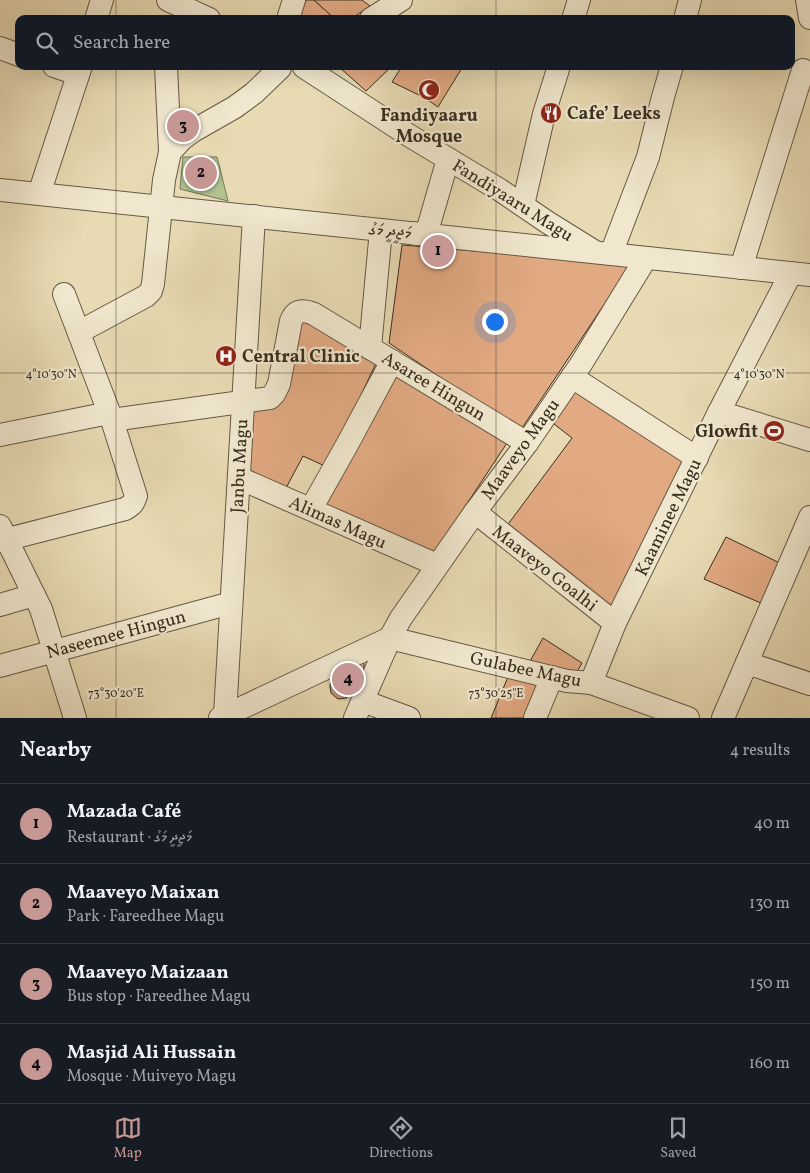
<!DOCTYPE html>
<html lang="en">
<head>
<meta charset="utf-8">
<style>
	:root { --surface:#171b24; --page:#242831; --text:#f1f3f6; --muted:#9ea1a6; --line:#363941; --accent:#c59692 }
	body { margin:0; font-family:Vollkorn,"Noto Sans Thaana",serif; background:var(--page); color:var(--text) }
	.you { position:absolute; left:494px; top:321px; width:18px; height:18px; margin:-12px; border:4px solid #fff; border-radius:50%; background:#1a73e8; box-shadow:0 0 0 8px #1a73e833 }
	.badge { display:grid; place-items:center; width:32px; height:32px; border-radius:50%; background:var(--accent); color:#111; font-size:16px; font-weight:700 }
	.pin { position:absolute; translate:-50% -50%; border:2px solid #fff; box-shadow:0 1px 5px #0006 }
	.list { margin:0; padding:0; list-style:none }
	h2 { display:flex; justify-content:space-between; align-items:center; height:65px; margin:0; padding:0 20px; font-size:21px }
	h2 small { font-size:16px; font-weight:400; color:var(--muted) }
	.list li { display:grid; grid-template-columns:32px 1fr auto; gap:15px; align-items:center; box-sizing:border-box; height:80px; padding:0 20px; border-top:1px solid var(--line) }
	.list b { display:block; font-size:19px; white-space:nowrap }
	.list p { margin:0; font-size:16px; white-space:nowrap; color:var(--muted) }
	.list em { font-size:16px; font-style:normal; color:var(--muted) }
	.icon { flex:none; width:28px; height:28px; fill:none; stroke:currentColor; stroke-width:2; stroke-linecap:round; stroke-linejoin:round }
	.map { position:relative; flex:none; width:810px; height:718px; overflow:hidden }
	.search { position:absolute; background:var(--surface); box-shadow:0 5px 20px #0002; left:15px; right:15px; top:15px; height:55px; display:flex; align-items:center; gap:12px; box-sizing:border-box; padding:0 18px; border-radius:10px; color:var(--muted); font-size:19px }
	.sheet { height:385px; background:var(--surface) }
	nav { display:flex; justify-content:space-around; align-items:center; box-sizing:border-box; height:70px; border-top:1px solid var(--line); background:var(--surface); font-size:14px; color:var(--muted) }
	nav a { display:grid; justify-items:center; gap:2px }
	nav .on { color:var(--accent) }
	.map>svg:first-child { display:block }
	.green { fill:#b2c190; stroke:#757858 }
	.building { fill:#e2aa83; stroke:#382e1f }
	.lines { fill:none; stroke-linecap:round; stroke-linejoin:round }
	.minor-casing { stroke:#645944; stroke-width:24 }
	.minor { stroke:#f0e7ce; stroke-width:22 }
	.ticks { fill:none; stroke:#382e1f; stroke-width:1; stroke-opacity:0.45 }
	.labels { text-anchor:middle; stroke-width:4.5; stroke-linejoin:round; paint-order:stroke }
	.poi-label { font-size:18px; font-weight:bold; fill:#382e1f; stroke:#f0e7ce; text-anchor:start }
	.street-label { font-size:18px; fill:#382e1f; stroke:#f0e7ce }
	.ticks-label { font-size:12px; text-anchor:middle; fill:#382e1f; stroke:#f0e7ce; stroke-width:4.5; stroke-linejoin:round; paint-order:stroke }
</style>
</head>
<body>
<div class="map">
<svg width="810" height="718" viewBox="0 0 810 718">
	<rect width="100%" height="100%" fill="#e8dab3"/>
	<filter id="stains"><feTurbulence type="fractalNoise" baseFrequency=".004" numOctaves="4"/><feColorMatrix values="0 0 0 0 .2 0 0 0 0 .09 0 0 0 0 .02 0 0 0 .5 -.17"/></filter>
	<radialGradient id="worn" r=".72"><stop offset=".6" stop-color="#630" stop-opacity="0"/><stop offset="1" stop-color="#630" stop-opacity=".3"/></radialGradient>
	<!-- green -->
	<polygon class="green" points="183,157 217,157 228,201 180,189"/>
	<!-- building -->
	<g class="building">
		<polygon points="306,0 314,0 335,19 299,19"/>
		<polygon points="314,0 362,0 370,6 351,19 335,19"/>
		<polygon points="338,66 392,66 366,91"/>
		<polygon points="402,66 457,66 462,68 438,107 425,98 392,82"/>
		<polygon points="402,245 631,264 520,431 389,343"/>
		<polygon points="311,319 378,359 327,467 303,456 286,488 246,470 251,411 277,405 288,392 300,321"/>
		<polygon points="394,371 507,443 433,555 321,507"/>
		<polygon points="577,388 690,460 614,615 506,527 572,438 549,420"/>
		<polygon points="726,537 784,565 768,606 704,579"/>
		<polygon points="543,638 582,663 574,677 529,663"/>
		<polygon points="362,660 364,664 364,672 365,676 351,696 350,695 346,698 338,699 331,693 330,685 331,682 345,662"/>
		<polygon points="510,672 540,680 529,718 491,718"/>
	</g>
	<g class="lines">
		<!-- minor casing -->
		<g class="minor-casing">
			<g id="minor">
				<polyline points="168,0 209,19"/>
				<polyline points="807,0 810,18"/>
				<polyline points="96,19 102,0"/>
				<polyline points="288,19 294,0"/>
				<polyline points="371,19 401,0"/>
				<polyline points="573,19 579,0"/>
				<polyline points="685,19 690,0"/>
				<polyline points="0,48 19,55"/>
				<polyline points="54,66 78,74"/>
				<polyline points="166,66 170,152"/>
				<polyline points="304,67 410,136 500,190 547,222 592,250"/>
				<polyline points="0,190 810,275"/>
				<polyline points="39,194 81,66"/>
				<polyline points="523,205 544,114 559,66"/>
				<polyline points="411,233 426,235 448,159"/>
				<polyline points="611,254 648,157 663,97 672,66"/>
				<polyline points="741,268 803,70"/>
				<polyline points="79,332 146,296 151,291 153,284 164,180 170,152 182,139 193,131 235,107 254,93 280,68"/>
				<polyline points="370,348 381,230"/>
				<polyline points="572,377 697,458"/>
				<polyline points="719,412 810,440"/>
				<path d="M112 420 270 398 274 394 279 384 291 321C296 309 304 310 314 314L527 443"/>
				<polyline points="0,435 109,413"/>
				<polyline points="239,478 437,565"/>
				<polyline points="311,509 348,443 392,361"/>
				<polyline points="475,512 615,623"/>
				<polyline points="0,526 41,609 75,718"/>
				<path d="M0 541 125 509C132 505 134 503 136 496L112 420 64 294"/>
				<polyline points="0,605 34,595"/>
				<polyline points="390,638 567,681 591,683 688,718"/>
				<polyline points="747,663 810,684"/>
				<polyline points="0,666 231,603"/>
				<polyline points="591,683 615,623 719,412 791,273"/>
				<polyline points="363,701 409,718"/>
				<polyline points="225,715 254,216"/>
				<polyline points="220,718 390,638"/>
				<polyline points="355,718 390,638 401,618 475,512 527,443 581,364 646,258"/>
				<polyline points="535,718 552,677"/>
				<polyline points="723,718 810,517"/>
			</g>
		</g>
		<!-- minor -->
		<use href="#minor" class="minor"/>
	</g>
	<!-- ticks -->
	<path class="ticks" d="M116 0V19M496 0V19M116 66V718M496 66V718M0 373H810"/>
	<!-- icons -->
	<defs>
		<g id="mosque-disc" transform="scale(1.125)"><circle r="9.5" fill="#8f2418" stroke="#f0e7ce"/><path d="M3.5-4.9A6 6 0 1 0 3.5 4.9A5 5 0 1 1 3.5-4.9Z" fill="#fff"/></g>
		<g id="restaurant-disc" transform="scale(1.125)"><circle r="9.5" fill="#8f2418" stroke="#f0e7ce"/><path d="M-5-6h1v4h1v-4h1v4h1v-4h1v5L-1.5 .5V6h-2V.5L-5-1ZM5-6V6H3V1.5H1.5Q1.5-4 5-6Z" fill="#fff"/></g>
		<g id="hospital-disc" transform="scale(1.125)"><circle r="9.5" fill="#8f2418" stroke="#f0e7ce"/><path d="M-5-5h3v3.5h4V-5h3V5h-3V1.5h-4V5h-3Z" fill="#fff"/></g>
		<g id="stadium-disc" transform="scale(1.125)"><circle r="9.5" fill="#8f2418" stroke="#f0e7ce"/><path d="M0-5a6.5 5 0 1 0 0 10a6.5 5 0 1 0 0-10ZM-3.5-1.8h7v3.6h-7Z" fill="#fff"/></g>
	</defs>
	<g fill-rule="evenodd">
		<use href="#mosque-disc" x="429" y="90"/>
		<use href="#restaurant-disc" x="551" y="113"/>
		<use href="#hospital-disc" x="226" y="356"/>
		<use href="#stadium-disc" x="774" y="431"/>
	</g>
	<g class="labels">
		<!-- poi labels -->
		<g class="poi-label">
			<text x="567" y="119">Cafe’ Leeks</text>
			<text x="429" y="121" text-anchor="middle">Fandiyaaru<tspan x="429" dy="21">Mosque</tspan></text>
			<text x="242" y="362">Central Clinic</text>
			<text x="758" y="437" text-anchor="end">Glowfit</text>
		</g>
		<!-- street labels -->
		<g class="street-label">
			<text transform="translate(513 200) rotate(32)" y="6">Fandiyaaru Magu</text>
			<text transform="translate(390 231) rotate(6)" y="6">މަޖީދީ މަގު</text>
			<text transform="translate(434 386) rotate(31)" y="6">Asaree Hingun</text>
			<text transform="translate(520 449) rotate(-54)" y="6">Maaveyo Magu</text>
			<text transform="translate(239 466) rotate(-87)" y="6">Janbu Magu</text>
			<text transform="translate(668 517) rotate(-64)" y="6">Kaaminee Magu</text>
			<text transform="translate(338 522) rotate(24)" y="6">Alimas Magu</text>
			<text transform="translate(545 568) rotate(38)" y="6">Maaveyo Goalhi</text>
			<text transform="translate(116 634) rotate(-15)" y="6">Naseemee Hingun</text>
			<text transform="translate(526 669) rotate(12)" y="6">Gulabee Magu</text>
		</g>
	</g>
	<g class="ticks-label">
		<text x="51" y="378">4°10'30"N</text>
		<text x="759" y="378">4°10'30"N</text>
		<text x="116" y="697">73°30'20"E</text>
		<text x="496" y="697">73°30'25"E</text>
	</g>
	<rect width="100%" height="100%" filter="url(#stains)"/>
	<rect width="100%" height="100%" fill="url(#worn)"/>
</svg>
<div class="you"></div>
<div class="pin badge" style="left:438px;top:251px">1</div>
<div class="pin badge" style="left:201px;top:173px">2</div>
<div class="pin badge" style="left:183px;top:126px">3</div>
<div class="pin badge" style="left:348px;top:679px">4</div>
<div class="search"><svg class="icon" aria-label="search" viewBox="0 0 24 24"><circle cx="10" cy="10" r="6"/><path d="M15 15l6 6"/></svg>Search here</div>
</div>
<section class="sheet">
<h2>Nearby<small>4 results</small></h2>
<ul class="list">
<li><span class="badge">1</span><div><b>Mazada Café</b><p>Restaurant · މަޖީދީ މަގު</p></div><em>40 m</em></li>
<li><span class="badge">2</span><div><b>Maaveyo Maixan</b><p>Park · Fareedhee Magu</p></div><em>130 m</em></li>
<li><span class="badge">3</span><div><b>Maaveyo Maizaan</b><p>Bus stop · Fareedhee Magu</p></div><em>150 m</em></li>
<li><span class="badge">4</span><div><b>Masjid Ali Hussain</b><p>Mosque · Muiveyo Magu</p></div><em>160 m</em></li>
</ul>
</section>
<nav>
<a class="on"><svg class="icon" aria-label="map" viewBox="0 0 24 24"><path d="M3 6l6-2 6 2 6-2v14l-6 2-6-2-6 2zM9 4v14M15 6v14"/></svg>Map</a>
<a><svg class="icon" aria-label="directions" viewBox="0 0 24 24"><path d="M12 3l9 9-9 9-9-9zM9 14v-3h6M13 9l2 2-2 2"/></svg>Directions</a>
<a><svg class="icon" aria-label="saved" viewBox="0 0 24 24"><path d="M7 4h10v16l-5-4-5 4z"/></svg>Saved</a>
</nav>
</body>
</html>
